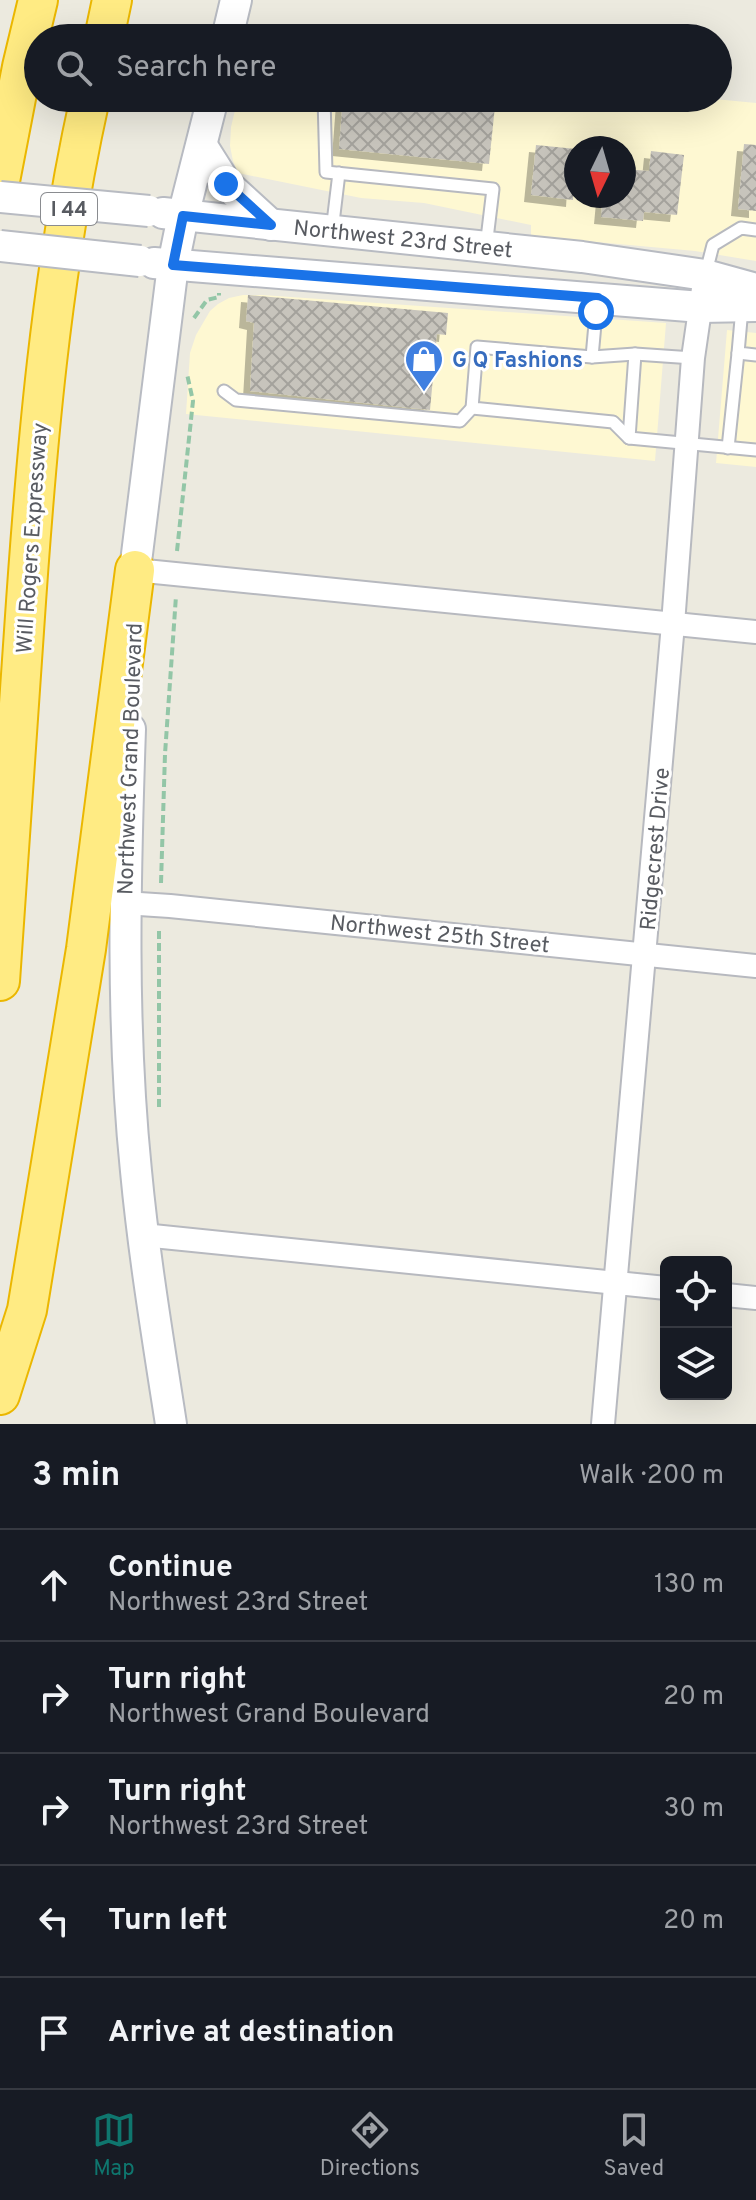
<!DOCTYPE html>
<html lang="en">
<head>
<meta charset="utf-8">
<style>
	:root { --surface:#171b24; --page:#20242c; --text:#f1f3f6; --muted:#9ea1a6; --line:#363941; --accent:#0f766e }
	body { margin:0; font-family:Overpass,sans-serif; background:var(--page); color:var(--text) }
	.controls { position:absolute; right:24px; bottom:24px; display:grid; overflow:hidden; border-radius:12px; box-shadow:0 8px 32px #0002 }
	.controls button { width:72px; height:72px; display:grid; place-items:center; padding:0; border:0; border-bottom:2px solid var(--line); background:var(--surface); color:var(--text); font:40px sans-serif }
	.compass { position:absolute; left:564px; top:136px; width:72px; height:72px; border-radius:50%; background:var(--surface); box-shadow:0 8px 32px #0002; rotate:185deg }
	.stop { position:absolute; width:24px; height:24px; margin:-18px; border:6px solid #1a73e8; border-radius:50%; background:#fff }
	.stop.end { background:#1a73e8; border-color:#fff; box-shadow:0 2px 8px #0008 }
	.list { margin:0; padding:0; list-style:none }
	h2 { display:flex; justify-content:space-between; align-items:center; height:104px; margin:0; padding:0 32px; font-size:34px }
	h2 small { font-size:26px; font-weight:400; color:var(--muted) }
	.list li { display:grid; grid-template-columns:52px 1fr auto; gap:24px; align-items:center; box-sizing:border-box; height:112px; padding:0 32px; border-top:2px solid var(--line) }
	.list b { display:block; font-size:30px; white-space:nowrap }
	.list p { margin:0; font-size:26px; white-space:nowrap; color:var(--muted) }
	.list em { font-size:26px; font-style:normal; color:var(--muted) }
	.icon { flex:none; width:44px; height:44px; fill:none; stroke:currentColor; stroke-width:2; stroke-linecap:round; stroke-linejoin:round }
	.map { position:relative; flex:none; width:756px; height:1424px; overflow:hidden }
	.search { position:absolute; background:var(--surface); box-shadow:0 8px 32px #0002; left:24px; right:24px; top:24px; height:88px; display:flex; align-items:center; gap:20px; box-sizing:border-box; padding:0 28px; border-radius:44px; color:var(--muted); font-size:30px }
	.sheet { height:664px; background:var(--surface) }
	nav { display:flex; justify-content:space-around; align-items:center; box-sizing:border-box; height:112px; border-top:2px solid var(--line); background:var(--surface); font-size:22px; color:var(--muted) }
	nav a { display:grid; justify-items:center; gap:4px }
	nav .on { color:var(--accent) }
	.map>svg:first-child { display:block }
	.commercial { fill:#fef8d2; fill-rule:evenodd }
	.building { fill:url(#building-cross-hatch); filter:url(#shadow) }
	.lines { fill:none; stroke-linecap:round; stroke-linejoin:round }
	.lane-casing { stroke:#b7b9bf; stroke-width:15 }
	.street-casing { stroke:#b7b9bf; stroke-width:26 }
	.secondary-casing { stroke:#b8bbc2; stroke-width:34 }
	.highway-casing { stroke:#ebb700; stroke-width:42 }
	.path { stroke:#93c6a7; stroke-width:4; stroke-dasharray:8 4; stroke-linecap:butt }
	.lane { stroke:#fff; stroke-width:11 }
	.street { stroke:#fff; stroke-width:22 }
	.secondary { stroke:#fff; stroke-width:30 }
	.highway { stroke:#ffeb83; stroke-width:38 }
	.secondary-bridge-casing { stroke:#b8bbc2; stroke-width:34; stroke-linecap:butt }
	.secondary-bridge { stroke:#fff; stroke-width:30 }
	.route { stroke:#1a73e8; stroke-width:10 }
	.labels { text-anchor:middle; stroke-width:6; stroke-linejoin:round; paint-order:stroke }
	.shield { fill:#fff; stroke:#8a8c90; stroke-width:2 }
	.shield-label { font-size:20px; font-weight:bold; fill:#585b61 }
	.street-label { font-size:22px; fill:#585b61; stroke:#fff }
	.shop-label { font-size:22px; font-weight:bold; fill:#366cbe; stroke:#fff; text-anchor:start }
</style>
</head>
<body>
<div class="map">
<svg width="756" height="1424" viewBox="0 0 756 1424">
	<defs>
		<pattern id="building-cross-hatch" width="8" height="8" patternUnits="userSpaceOnUse" patternTransform="scale(2)"><rect width="8" height="8" fill="#c7c4bc"/><path d="M0 0l8 8M0 8l8-8" fill="none" stroke="#a4a29c"/></pattern>
		<filter id="shadow"><feDropShadow dx="-7" dy="7" stdDeviation="0" flood-color="#0004"/></filter>
	</defs>
	<rect width="100%" height="100%" fill="#eceadf"/>
	<!-- commercial -->
	<g class="commercial">
		<path d="M238 98H704L756 103V261L695 251 531 236V225L424 203 361 198 238 173 233 161 230 146 231 127ZM576 148H624V196H576Z"/>
		<polygon points="243,295 262,295 666,323 655,461 186,414 190,353 196,335 210,311 218,304 229,298"/>
		<polygon points="727,330 756,333 756,467 716,463"/>
	</g>
	<!-- building -->
	<g class="building">
		<polygon points="343,98 424,98 495,106 489,164 339,149"/>
		<polygon points="744,144 756,145 756,211 738,209"/>
		<polygon points="536,145 576,149 573,200 531,195"/>
		<polygon points="651,151 684,155 677,215 644,212 643,221 601,217 603,196 624,196 624,169 649,171"/>
		<polygon points="248,295 448,313 446,335 437,334 430,410 250,391 254,323 246,321"/>
	</g>
	<g class="lines">
		<!-- lane casing -->
		<g class="lane-casing">
			<g id="lane">
				<polyline points="324,98 326,172 493,189 486,247"/>
				<polyline points="332,231 339,173"/>
				<polyline points="706,272 713,245 741,228 756,230"/>
				<polyline points="742,308 738,353 756,355"/>
				<polyline points="592,357 597,302"/>
				<polyline points="693,358 635,354 592,357 477,347 472,408 613,422 629,438 756,450"/>
				<polyline points="224,391 236,400 460,421 472,408"/>
				<polyline points="629,438 635,354"/>
				<polyline points="728,448 738,353"/>
			</g>
		</g>
		<!-- street casing -->
		<g class="street-casing">
			<g id="street">
				<polyline points="135,570 756,632"/>
				<polyline points="124,903 170,906 756,966"/>
				<polyline points="143,1235 666,1288"/>
				<polyline points="726,1295 756,1298"/>
				<polyline points="603,1424 673,624 693,358 705,275"/>
			</g>
		</g>
		<!-- secondary casing -->
		<g class="secondary-casing">
			<g id="secondary">
				<polyline points="227,38 236,0"/>
				<polyline points="202,146 226,184 271,225"/>
				<polyline points="163,213 582,257 705,275 756,289"/>
				<polyline points="154,263 701,307 756,306"/>
				<polyline points="135,593 135,570 173,265 183,216 213,98"/>
				<path d="M130 729C125 876 121 1024 136 1171 144 1256 158 1340 171 1424"/>
			</g>
		</g>
		<!-- highway casing -->
		<g class="highway-casing">
			<g id="highway">
				<polyline points="104,38 112,0"/>
				<polyline points="0,181 22,67 38,0"/>
				<path d="M0 981C8 865 16 748 24 631 36 452 51 273 90 98"/>
				<polyline points="0,1395 27,1310 86,949 135,570"/>
			</g>
		</g>
		<!-- path -->
		<g class="path">
			<polyline points="194,318 207,300 219,297 219,293"/>
			<polyline points="177,551 193,401 187,374"/>
			<polyline points="161,883 165,754 176,596"/>
			<polyline points="159,1107 159,928"/>
		</g>
		<!-- lane -->
		<use href="#lane" class="lane"/>
		<!-- street -->
		<use href="#street" class="street"/>
		<!-- secondary -->
		<use href="#secondary" class="secondary"/>
		<!-- highway -->
		<use href="#highway" class="highway"/>
		<!-- secondary-bridge casing -->
		<g class="secondary-bridge-casing">
			<g id="secondary-bridge">
				<polyline points="0,197 149,211"/>
				<polyline points="0,246 140,261"/>
			</g>
		</g>
		<!-- secondary-bridge -->
		<use href="#secondary-bridge" class="secondary-bridge"/>
	</g>
	<g class="lines">
		<!-- route -->
		<polyline class="route" points="226,184 271,225 183,216 173,265 598,298 596,312"/>
	</g>
	<!-- icons -->
	<defs>
		<g id="shop-pin" transform="scale(2)"><path d="M0 17L-7.5 6A9.5 9.5 0 1 1 7.5 6Z" fill="#3f7fe0" stroke="#fff"/><path d="M-5-2.5h2.3a2.7 3.5 0 0 1 5.4 0H5L5.5 6h-11ZM-1.5-2.5h3a1.5 2.3 0 0 0-3 0Z" fill="#fff"/></g>
	</defs>
	<g fill-rule="evenodd">
		<use href="#shop-pin" x="424" y="359"/>
	</g>
	<g class="labels">
		<!-- shield labels -->
		<rect class="shield" x="41" y="193" width="56" height="32" rx="6"/>
		<g class="shield-label">
			<text x="69" y="216">I 44</text>
		</g>
		<!-- street labels -->
		<g class="street-label">
			<text transform="translate(403 238) rotate(6)" y="8">Northwest 23rd Street</text>
			<text transform="translate(31 538) rotate(-86)" y="8">Will Rogers Expressway</text>
			<text transform="translate(129 759) rotate(-88)" y="8">Northwest Grand Boulevard</text>
			<text transform="translate(654 849) rotate(-85)" y="8">Ridgecrest Drive</text>
			<text transform="translate(440 933) rotate(6)" y="8">Northwest 25th Street</text>
		</g>
		<!-- shop labels -->
		<g class="shop-label">
			<text x="452" y="367">G Q Fashions</text>
		</g>
	</g>
</svg>
<div class="controls">
<button><svg class="icon" aria-label="locate" viewBox="0 0 24 24"><circle cx="12" cy="12" r="6"/><path d="M12 2v4M12 18v4M2 12h4M18 12h4"/></svg></button>
<button><svg class="icon" aria-label="layers" viewBox="0 0 24 24"><path d="M12 4l9 5-9 5-9-5zM3 14l9 5 9-5"/></svg></button>
</div>
<svg class="compass" viewBox="-18 -18 36 36"><path d="M0-13l5 13h-10z" fill="#e53935"/><path d="M0 13l5-13h-10z" fill="#9ea1a6"/></svg>
<div class="stop" style="left:596px;top:312px"></div>
<div class="stop end" style="left:226px;top:184px"></div>
<div class="search"><svg class="icon" aria-label="search" viewBox="0 0 24 24"><circle cx="10" cy="10" r="6"/><path d="M15 15l6 6"/></svg>Search here</div>
</div>
<section class="sheet">
<h2>3 min<small>Walk · 200 m</small></h2>
<ul class="list">
<li><svg class="icon" aria-label="ahead" viewBox="0 0 24 24"><path d="M12 20V5M6 11l6-6 6 6"/></svg><div><b>Continue</b><p>Northwest 23rd Street</p></div><em>130 m</em></li>
<li><svg class="icon" aria-label="right" viewBox="0 0 24 24"><path d="M7 20v-9h11M14 6l5 5-5 5"/></svg><div><b>Turn right</b><p>Northwest Grand Boulevard</p></div><em>20 m</em></li>
<li><svg class="icon" aria-label="right" viewBox="0 0 24 24"><path d="M7 20v-9h11M14 6l5 5-5 5"/></svg><div><b>Turn right</b><p>Northwest 23rd Street</p></div><em>30 m</em></li>
<li><svg class="icon" aria-label="left" viewBox="0 0 24 24"><path d="M17 20v-9H6M10 6l-5 5 5 5"/></svg><div><b>Turn left</b></div><em>20 m</em></li>
<li><svg class="icon" aria-label="arrive" viewBox="0 0 24 24"><path d="M6 21V4h12l-3 4 3 4H6"/></svg><div><b>Arrive at destination</b></div></li>
</ul>
</section>
<nav>
<a class="on"><svg class="icon" aria-label="map" viewBox="0 0 24 24"><path d="M3 6l6-2 6 2 6-2v14l-6 2-6-2-6 2zM9 4v14M15 6v14"/></svg>Map</a>
<a><svg class="icon" aria-label="directions" viewBox="0 0 24 24"><path d="M12 3l9 9-9 9-9-9zM9 14v-3h6M13 9l2 2-2 2"/></svg>Directions</a>
<a><svg class="icon" aria-label="saved" viewBox="0 0 24 24"><path d="M7 4h10v16l-5-4-5 4z"/></svg>Saved</a>
</nav>
</body>
</html>
